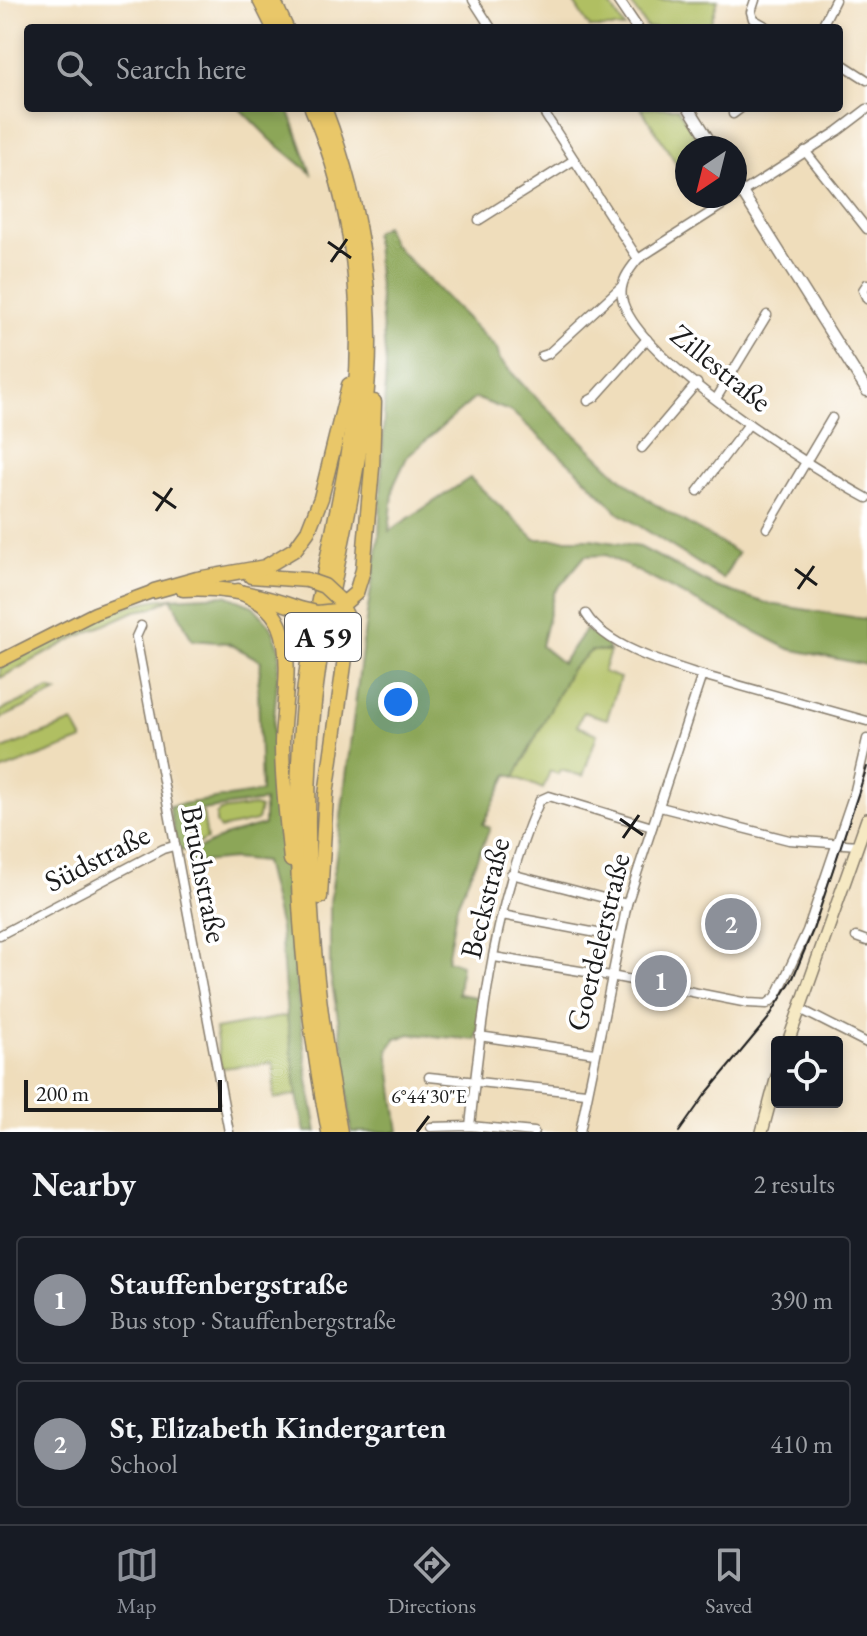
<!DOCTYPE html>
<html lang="en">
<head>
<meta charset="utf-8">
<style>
	:root { --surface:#171b24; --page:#242831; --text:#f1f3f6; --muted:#9ea1a6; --line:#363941; --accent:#8c9099 }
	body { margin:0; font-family:"EB Garamond",serif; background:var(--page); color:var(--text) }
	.controls { position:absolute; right:24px; bottom:24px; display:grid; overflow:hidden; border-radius:8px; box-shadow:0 4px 12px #0003 }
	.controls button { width:72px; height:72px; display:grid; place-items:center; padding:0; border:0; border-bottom:2px solid var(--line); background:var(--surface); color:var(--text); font:40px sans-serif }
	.compass { position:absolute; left:675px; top:136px; width:72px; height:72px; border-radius:50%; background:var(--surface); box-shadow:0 4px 12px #0003; rotate:215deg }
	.scale { position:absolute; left:24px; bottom:20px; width:198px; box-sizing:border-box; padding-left:8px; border:4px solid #1c1c1c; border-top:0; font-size:22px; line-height:28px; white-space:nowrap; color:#1c1c1c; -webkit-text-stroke:6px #fff; paint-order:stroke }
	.you { position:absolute; left:398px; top:702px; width:28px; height:28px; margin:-20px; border:6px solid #fff; border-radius:50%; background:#1a73e8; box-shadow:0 0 0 12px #1a73e833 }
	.badge { display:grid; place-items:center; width:52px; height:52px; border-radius:50%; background:var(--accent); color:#fff; font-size:26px; font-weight:700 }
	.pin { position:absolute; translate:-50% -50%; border:4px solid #fff; box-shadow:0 2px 8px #0006 }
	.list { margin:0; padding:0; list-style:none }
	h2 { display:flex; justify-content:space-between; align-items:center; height:104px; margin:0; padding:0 32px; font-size:34px }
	h2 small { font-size:26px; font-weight:400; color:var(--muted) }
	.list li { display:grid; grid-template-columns:52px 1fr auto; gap:24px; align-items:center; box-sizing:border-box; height:128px; margin:0 16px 16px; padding:0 16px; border:2px solid var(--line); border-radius:8px }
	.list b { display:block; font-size:30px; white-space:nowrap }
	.list p { margin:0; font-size:26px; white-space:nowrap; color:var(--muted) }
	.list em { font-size:26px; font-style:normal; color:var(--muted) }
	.icon { flex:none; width:44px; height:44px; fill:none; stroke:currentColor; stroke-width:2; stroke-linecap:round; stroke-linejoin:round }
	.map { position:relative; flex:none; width:867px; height:1132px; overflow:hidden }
	.search { position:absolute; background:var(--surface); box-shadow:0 4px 12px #0003; left:24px; right:24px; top:24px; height:88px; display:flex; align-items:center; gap:20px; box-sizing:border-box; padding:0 28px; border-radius:8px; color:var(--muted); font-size:30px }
	.sheet { height:392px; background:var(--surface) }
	nav { display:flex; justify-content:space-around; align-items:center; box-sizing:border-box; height:112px; border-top:2px solid var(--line); background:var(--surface); font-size:22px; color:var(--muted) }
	nav a { display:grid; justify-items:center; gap:4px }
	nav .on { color:var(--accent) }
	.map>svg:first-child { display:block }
	.green { fill:#b0bf62; stroke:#666e3f; stroke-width:2 }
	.forest { fill:#8ca658; stroke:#54613a; stroke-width:2 }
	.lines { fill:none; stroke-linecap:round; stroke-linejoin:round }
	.minor-casing { stroke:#867c6c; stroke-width:11 }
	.tertiary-casing { stroke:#867c6c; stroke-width:13 }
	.secondary-casing { stroke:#867c6c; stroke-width:14 }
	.primary-casing { stroke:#867c6c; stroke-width:15 }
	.motorway-casing { stroke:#867c6c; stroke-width:17 }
	.minor { stroke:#fff; stroke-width:8 }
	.tertiary { stroke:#fff; stroke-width:10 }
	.secondary { stroke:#f6e9c3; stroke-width:11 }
	.primary { stroke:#e9c769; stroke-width:12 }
	.motorway { stroke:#e9c769; stroke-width:14 }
	.tram { stroke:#1c1c1c; stroke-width:2 }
	.motorway-bridge-casing { stroke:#867c6c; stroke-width:17; stroke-linecap:butt }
	.motorway-bridge { stroke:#e9c769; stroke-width:14 }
	.ticks { fill:none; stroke:#1c1c1c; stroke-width:3 }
	.labels { text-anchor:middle; stroke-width:7; stroke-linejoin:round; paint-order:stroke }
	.shield { fill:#fff; stroke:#606060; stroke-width:2 }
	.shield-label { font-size:28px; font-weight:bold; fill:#1c1c1c }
	.street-label { font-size:30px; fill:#1c1c1c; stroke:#fff }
	.ticks-label { font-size:20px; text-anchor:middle; fill:#1c1c1c; stroke:#fff; stroke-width:7; stroke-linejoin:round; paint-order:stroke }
</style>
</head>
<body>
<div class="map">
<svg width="867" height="1132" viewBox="0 0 867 1132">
	<rect width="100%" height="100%" fill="#fff"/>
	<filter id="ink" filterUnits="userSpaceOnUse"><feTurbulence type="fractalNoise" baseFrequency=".0125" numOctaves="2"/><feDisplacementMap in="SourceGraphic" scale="16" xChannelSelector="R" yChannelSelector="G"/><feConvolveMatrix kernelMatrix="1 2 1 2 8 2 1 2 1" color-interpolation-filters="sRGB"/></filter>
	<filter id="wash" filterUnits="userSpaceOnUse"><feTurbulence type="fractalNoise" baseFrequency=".006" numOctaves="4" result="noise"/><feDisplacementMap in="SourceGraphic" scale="32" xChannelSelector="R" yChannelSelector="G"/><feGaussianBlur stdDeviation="1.8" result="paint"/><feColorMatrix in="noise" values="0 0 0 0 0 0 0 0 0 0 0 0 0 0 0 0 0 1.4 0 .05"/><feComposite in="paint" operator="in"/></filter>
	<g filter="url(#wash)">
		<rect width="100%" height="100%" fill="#efddbb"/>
		<!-- green -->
		<g class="green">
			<polygon points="572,0 607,0 625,28 590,28"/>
			<polygon points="629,0 718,0 709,28 647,28"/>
			<polygon points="641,108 677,108 703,148 687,148 687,180"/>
			<path d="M171 598 152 608 135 611 73 639 0 678V668C52 641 110 602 171 598Z"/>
			<polygon points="591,651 610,651 603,672 620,678 607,719 583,712 577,726 597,734 583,776 560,770 558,774 550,771 543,789 515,777 571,669"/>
			<polygon points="49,689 57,692 0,719 0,711"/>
			<polygon points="73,722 83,740 0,771 0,750"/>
			<polygon points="254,806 260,808 257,821 220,829 216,823 216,815 220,811"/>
			<polygon points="192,812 203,813 207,839 197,844 188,831 186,815"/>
			<path d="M287 1016 297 1095 274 1099C273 1086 276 1076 273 1063L221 1068 215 1029Z"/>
		</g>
		<!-- forest -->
		<g class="forest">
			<polygon points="239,108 288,108 311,173 271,140"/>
			<polygon points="385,226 392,243 497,349 500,360 524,386 623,480 653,503 738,553 723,579 619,513 578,471 512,412 475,398 407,457 394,485 389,531 470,478 535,539 591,539 640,547 716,587 770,604 866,619 867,665 789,649 606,555 585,556 554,593 541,646 562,663 585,630 603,638 610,651 591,651 571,669 515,777 508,774 483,824 490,828 457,905 447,960 461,964 458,994 483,998 476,1040 410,1034 396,1039 388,1050 399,1132 351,1132 343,1046 330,973 330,903 365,627 379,538 386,365 374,232"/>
			<polygon points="225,595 253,606 271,626 280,649 273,729 293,955 308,1080 317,1132 305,1132 297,1095 287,1016 280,928 264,862 233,859 191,863 190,853 227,835 264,825 264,801 182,813 188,850 178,851 169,806 261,792 258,686 261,661 228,643 192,640 171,598"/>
		</g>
	</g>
	<g filter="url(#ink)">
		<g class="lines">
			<!-- minor casing -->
			<g class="minor-casing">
				<g id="minor">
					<polyline points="473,0 491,28"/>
					<polyline points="755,0 751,12 753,19 769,28"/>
					<polyline points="821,28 835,0"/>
					<polyline points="839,62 867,80"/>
					<polyline points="541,108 638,259"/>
					<path d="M867 109 838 131 638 259C629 270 619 283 622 298 634 358 812 468 867 498"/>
					<polyline points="733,114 741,108"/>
					<polyline points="805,151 867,229"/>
					<polyline points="479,220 574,160"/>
					<polyline points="867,284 863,290 867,299"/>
					<polyline points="542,356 548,354 622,286"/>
					<polyline points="716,399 767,315"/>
					<polyline points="588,401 595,397 647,339"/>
					<polyline points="642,448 697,383"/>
					<polyline points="698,491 749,424"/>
					<polyline points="767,528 832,418"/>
					<path d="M586 614C606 647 667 664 702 675"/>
					<polyline points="141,626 136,637 229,1132"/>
					<polyline points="660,807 789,840 858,845"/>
					<polyline points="511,874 627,904"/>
					<polyline points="502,915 618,937"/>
					<polyline points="0,935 163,849 174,846"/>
					<polyline points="856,937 867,941"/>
					<polyline points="494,957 611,976 748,1003 767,1004 776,997 807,931 855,790 867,739"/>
					<polyline points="800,1009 867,1043"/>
					<polyline points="479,1036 595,1053"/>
					<polyline points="429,1077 586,1093"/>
					<path d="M470 1126C482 1016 494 902 540 800L549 796 652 827"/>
					<polyline points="431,1127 470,1126 534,1132"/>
					<polyline points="580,1132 627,904 702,675 867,721"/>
				</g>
			</g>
			<!-- tertiary casing -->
			<g class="tertiary-casing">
				<g id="tertiary">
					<polyline points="618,0 637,28"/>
					<polyline points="689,108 714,148"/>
					<polyline points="735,181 867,391"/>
				</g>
			</g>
			<!-- secondary casing -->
			<g class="secondary-casing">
				<g id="secondary">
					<polyline points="788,1042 867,819"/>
					<polyline points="762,1132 777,1076"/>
				</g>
			</g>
			<!-- primary casing -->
			<g class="primary-casing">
				<polyline id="primary" points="0,661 95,613 154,591"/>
			</g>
			<!-- motorway casing -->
			<g class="motorway-casing">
				<g id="motorway">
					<polyline points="260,0 274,28"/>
					<polyline points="273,0 286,28"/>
					<path d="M312 108C360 218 368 341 347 459 333 541 311 621 303 703 290 845 302 993 329 1132"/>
					<path d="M324 108C362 207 378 311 364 417 352 513 324 607 314 703 299 842 314 995 340 1132"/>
					<polyline points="251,576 307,580"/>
					<path d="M183 589C224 586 262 595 300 609"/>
					<polyline points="154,591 197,579 265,567 295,549 308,531 321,498 349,385"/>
					<path d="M238 591C256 599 272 607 280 626 293 657 283 708 282 743 282 782 287 821 291 860"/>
					<polyline points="336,610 356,593 363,570 372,468 374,402"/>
					<polyline points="320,897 326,795 349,629 347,617 338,599"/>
				</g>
			</g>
			<!-- minor -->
			<use href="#minor" class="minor"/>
			<!-- tertiary -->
			<use href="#tertiary" class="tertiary"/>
			<!-- secondary -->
			<use href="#secondary" class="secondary"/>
			<!-- primary -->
			<use href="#primary" class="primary"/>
			<!-- motorway -->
			<use href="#motorway" class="motorway"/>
			<!-- tram -->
			<polyline class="tram" points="679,1132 705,1095 768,1019 793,978 813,930 867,767"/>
			<!-- motorway-bridge casing -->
			<g class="motorway-bridge-casing">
				<g id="motorway-bridge">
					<polyline points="307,580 324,586 338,599"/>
					<polyline points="300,609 317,613 336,611"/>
				</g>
			</g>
			<!-- motorway-bridge -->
			<use href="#motorway-bridge" class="motorway-bridge"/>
		</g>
	</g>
	<!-- ticks -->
	<path class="ticks" d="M328 242 351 258M331 262 347 239M153 492 176 508M156 511 172 488M795 569 817 585M798 589 814 566M620 819 643 835M623 838 639 815M417 1132 429 1116"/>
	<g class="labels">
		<!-- shield labels -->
		<rect class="shield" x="285" y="613" width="76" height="48" rx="6"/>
		<g class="shield-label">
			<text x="323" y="647">A 59</text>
		</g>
		<!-- street labels -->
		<g class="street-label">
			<text transform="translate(721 368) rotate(39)" y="10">Zillestraße</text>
			<text transform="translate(97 858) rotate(-27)" y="10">Südstraße</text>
			<text transform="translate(204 874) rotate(79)" y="10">Bruchstraße</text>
			<text transform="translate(485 898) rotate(-76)" y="10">Beckstraße</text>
			<text transform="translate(598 942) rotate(-76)" y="10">Goerdelerstraße</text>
		</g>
	</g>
	<g class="ticks-label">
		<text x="429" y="1103">6°44'30"E</text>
	</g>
</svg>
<div class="controls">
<button><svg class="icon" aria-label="locate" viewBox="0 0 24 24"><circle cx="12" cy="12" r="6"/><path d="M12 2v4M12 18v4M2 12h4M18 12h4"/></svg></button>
</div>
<svg class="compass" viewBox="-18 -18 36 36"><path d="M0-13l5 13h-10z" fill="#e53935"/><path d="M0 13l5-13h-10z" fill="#9ea1a6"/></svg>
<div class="scale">200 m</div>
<div class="you"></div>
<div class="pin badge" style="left:661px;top:981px">1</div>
<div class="pin badge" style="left:731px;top:924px">2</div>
<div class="search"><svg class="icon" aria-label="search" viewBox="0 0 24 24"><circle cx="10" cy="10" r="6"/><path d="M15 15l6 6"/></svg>Search here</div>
</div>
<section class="sheet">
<h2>Nearby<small>2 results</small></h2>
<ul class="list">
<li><span class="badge">1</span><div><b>Stauffenbergstraße</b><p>Bus stop · Stauffenbergstraße</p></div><em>390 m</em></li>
<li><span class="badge">2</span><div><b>St, Elizabeth Kindergarten</b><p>School</p></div><em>410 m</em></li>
</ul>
</section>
<nav>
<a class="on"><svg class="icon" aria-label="map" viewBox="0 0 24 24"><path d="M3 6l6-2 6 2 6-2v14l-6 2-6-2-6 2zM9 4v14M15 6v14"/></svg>Map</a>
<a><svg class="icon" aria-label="directions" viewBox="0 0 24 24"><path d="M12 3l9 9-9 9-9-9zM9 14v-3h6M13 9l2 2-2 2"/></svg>Directions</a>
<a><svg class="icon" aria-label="saved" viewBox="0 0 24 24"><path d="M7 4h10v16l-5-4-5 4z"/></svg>Saved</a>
</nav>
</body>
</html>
